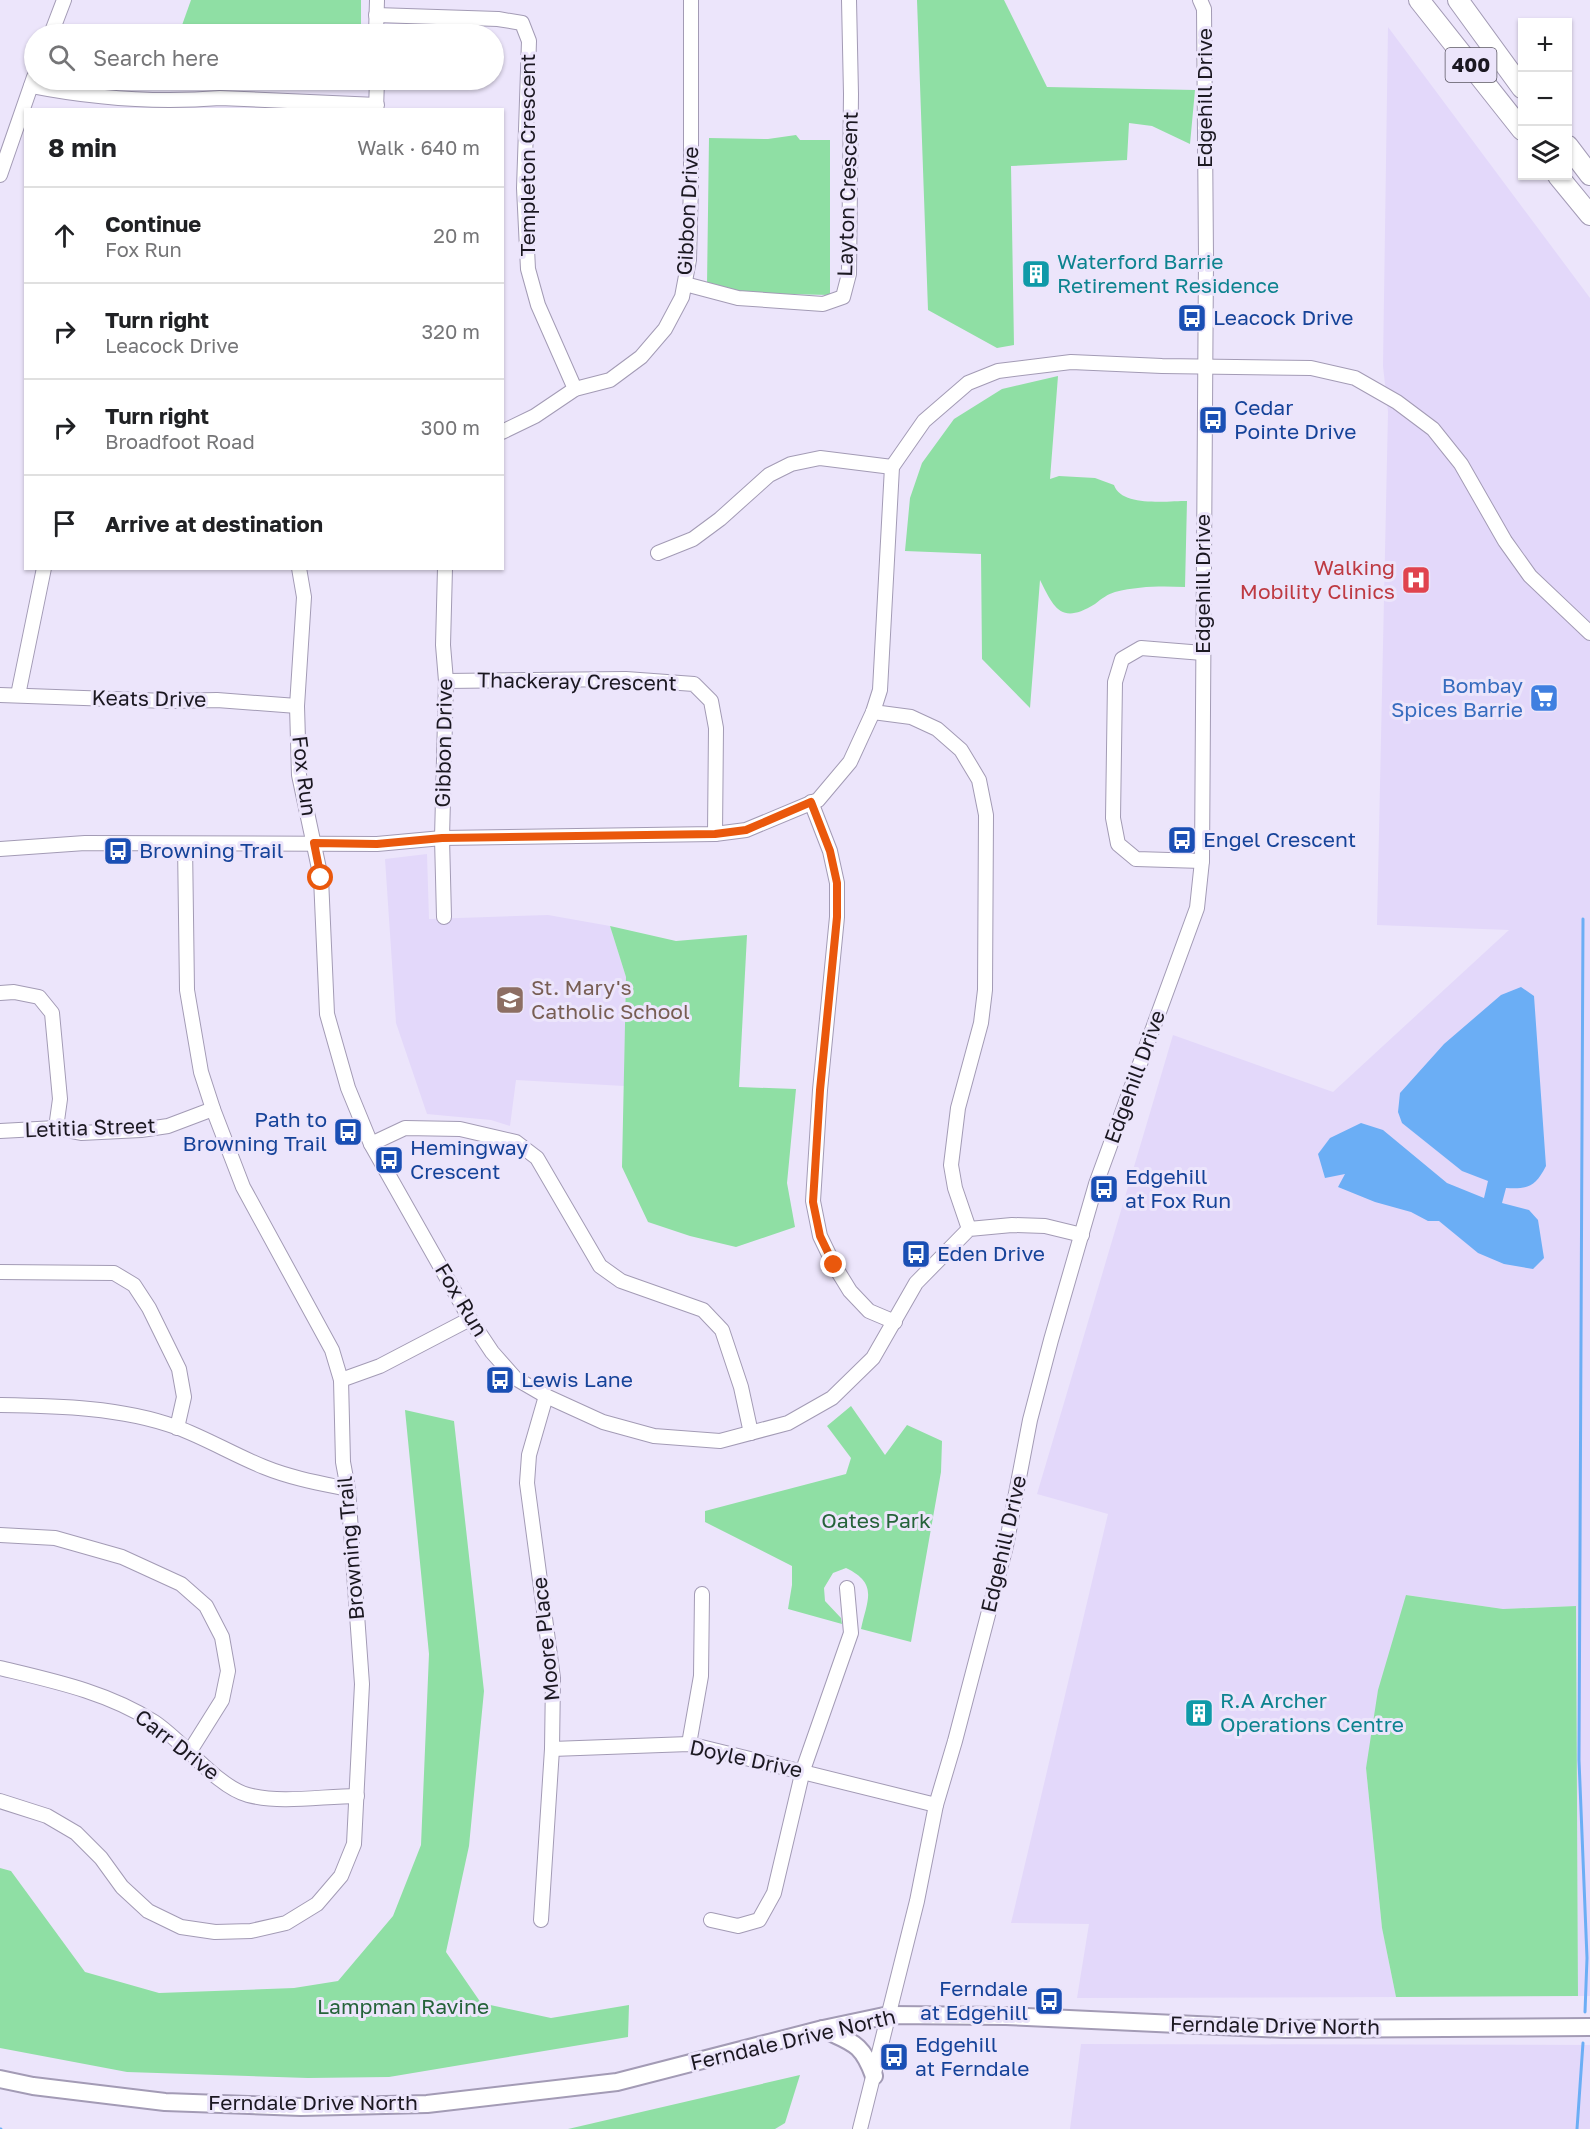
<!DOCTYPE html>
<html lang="en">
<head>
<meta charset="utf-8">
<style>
	:root { --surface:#fff; --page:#f6f6f6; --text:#202124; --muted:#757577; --line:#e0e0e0 }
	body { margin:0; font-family:"Golos Text",sans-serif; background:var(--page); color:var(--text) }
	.controls { position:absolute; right:18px; top:18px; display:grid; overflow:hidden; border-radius:0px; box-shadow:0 2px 4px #0004 }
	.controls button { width:54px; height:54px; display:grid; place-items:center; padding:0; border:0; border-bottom:2px solid var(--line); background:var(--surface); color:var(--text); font:30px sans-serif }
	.stop { position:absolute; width:18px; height:18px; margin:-14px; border:4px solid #ea580c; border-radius:50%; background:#fff }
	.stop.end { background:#ea580c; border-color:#fff; box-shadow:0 2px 6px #0008 }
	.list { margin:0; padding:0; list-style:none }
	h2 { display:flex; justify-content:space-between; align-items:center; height:78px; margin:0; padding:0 24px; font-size:26px }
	h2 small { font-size:20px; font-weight:400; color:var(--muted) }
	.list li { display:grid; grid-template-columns:39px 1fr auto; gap:18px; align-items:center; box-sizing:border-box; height:96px; padding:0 24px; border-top:2px solid var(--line) }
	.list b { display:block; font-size:22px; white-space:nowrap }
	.list p { margin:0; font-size:20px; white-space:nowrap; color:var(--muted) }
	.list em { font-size:20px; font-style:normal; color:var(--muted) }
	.icon { flex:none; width:33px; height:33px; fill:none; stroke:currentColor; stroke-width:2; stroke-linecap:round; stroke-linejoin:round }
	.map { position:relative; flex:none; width:1590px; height:2129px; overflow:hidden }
	.search { position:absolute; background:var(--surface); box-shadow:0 2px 4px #0004; left:24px; top:24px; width:480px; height:66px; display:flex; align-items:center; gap:15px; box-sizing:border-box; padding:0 21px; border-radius:33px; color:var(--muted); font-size:22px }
	.panel { position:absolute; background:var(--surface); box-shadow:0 2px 4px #0004; left:24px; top:108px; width:480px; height:462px; border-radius:0px }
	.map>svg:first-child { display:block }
	.built { fill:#e3d8fa }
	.green { fill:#8fdfa4 }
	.water { fill:#6baef5 }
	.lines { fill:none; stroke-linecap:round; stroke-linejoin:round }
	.stream { stroke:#6baef5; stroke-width:3 }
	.minor-casing { stroke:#a39bb5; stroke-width:16 }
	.major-casing { stroke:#a39bb5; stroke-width:20 }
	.highway-casing { stroke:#a39bb5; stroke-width:22 }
	.minor { stroke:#fff; stroke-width:14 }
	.major { stroke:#fff; stroke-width:16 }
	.highway { stroke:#fff; stroke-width:20 }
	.route { stroke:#ea580c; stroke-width:8 }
	.labels { text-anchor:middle; stroke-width:6; stroke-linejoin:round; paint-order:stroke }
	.shield { fill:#ece5fb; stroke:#5a5662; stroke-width:1.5 }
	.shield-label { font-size:20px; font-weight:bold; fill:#1b1821 }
	.street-label { font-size:21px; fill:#1b1821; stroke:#ece5fb }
	.culture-label { font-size:21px; fill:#0d838f; stroke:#ece5fb; text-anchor:start }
	.transit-label { font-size:21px; fill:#164399; stroke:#ece5fb; text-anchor:start }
	.health-label { font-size:21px; fill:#be3a42; stroke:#ece5fb; text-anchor:end }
	.shop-label { font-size:21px; fill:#366cbe; stroke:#ece5fb; text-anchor:end }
	.education-label { font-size:21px; fill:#785e54; stroke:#ece5fb; text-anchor:start }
	.park-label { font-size:21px; fill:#25633a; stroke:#ece5fb }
</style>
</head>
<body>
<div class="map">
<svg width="1590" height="2129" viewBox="0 0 1590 2129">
	<rect width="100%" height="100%" fill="#ece5fb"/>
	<!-- built -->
	<g class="built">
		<polygon points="1388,27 1590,298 1590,1996 1578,1996 1576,1606 1503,1609 1407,1595 1366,1768 1382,1928 1396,1997 1077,1998 1089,1924 1011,1923 1108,1514 1037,1494 1173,1035 1333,1092 1509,930 1377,925 1388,412 1383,366"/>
		<polygon points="427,854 429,919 548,915 610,926 626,977 624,1086 516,1080 510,1126 491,1120 427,1114 396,1023 385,859"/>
		<polygon points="1081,2044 1590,2045 1590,2129 1070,2129"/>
	</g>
	<!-- green -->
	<g class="green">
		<polygon points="191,0 361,0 361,27 181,28"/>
		<polygon points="917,0 1004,0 1047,87 1195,90 1190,144 1152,126 1129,123 1127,160 1011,166 1014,345 997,348 928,310"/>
		<polygon points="796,135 800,140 830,140 830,295 732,293 707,285 709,138 768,139"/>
		<path d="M1058 376 1050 479 1059 476 1095 478 1114 485C1121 507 1167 501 1187 501L1185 587C1161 586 1139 586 1115 592 1108 594 1101 599 1095 604 1061 625 1054 608 1040 580L1030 708 982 659 981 554 905 551 910 498 922 463 954 419 1002 389Z"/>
		<polygon points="610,926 676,941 747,935 739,1087 796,1089 787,1183 795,1227 736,1247 690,1236 648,1222 622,1167 626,977"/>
		<path d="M851 1406 885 1455 907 1425 942 1441 941 1472 911 1642 861 1629C867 1600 879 1584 846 1568L833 1573 824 1588 825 1601 841 1618 842 1624 788 1609 792 1585V1566L705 1522V1511L846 1474 851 1458 827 1426Z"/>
		<polygon points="405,1410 454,1421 484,1691 469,1846 446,1952 481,2003 551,2018 629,2005 628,2037 389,2077 308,2078 127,2072 0,2048 0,1868 11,1871 85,1972 159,1993 294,1988 338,1981 393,1916 421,1845 429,1654"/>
		<polygon points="1406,1595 1503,1609 1576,1606 1578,1996 1396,1997 1382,1928 1366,1768 1378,1690"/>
		<polygon points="800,2075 785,2123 775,2129 568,2129"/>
	</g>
	<!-- water -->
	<path class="water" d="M1521 987 1534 996 1546 1166C1535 1187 1529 1189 1506 1188L1502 1203 1529 1210 1538 1220 1544 1258 1533 1269 1504 1264 1478 1253 1439 1221H1428L1411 1212 1375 1202 1338 1187 1345 1174 1325 1178 1318 1154 1330 1138 1361 1123 1383 1130 1447 1183 1484 1198 1488 1181 1462 1171 1402 1123 1398 1112 1400 1093 1444 1044 1501 995Z"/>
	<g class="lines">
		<!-- stream -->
		<g class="stream">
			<polyline points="1583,919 1579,1760 1587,1958 1585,2012"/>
			<polyline points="0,2129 1,2129"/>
			<polyline points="1577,2129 1583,2043"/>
		</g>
		<!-- minor casing -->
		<g class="minor-casing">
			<g id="minor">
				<polyline points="376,15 498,19 522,23 529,41 524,188 528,269 538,305 575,389"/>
				<polyline points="51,34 64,0"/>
				<polyline points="376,34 377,0"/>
				<path d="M31 86C92 98 158 103 220 98L377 105"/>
				<polyline points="376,110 377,80"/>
				<polyline points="0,175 34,77"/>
				<polyline points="685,284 738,298 823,304 843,297 849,274 851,94 849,0"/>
				<polyline points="502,432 535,416 575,389 610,380 641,357 665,329 682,297 689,260 691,184 691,0"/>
				<polyline points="658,553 693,539 720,519 769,475 791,464 820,458 892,467"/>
				<polyline points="299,568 304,597 297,706 299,775 321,878 327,1014 348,1088 371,1144 470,1319 492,1352 515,1378 546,1396 603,1422 654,1436 720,1441 788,1423 832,1398 873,1358 916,1283 969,1229 1012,1225 1045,1226 1082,1235"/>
				<polyline points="446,681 626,679 694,684 711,701 716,728 715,834"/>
				<polyline points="0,695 167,701 217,700 297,706"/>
				<polyline points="18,695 44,568"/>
				<polyline points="873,712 911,717 937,729 961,750 979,780 986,815 985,990 981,1023 958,1108 951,1165 955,1188 969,1229"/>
				<polyline points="811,802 830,851 837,883 837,917 820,1090 813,1201 820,1236 834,1265 850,1291 869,1311 895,1322"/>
				<polyline points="0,849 85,843 377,844 442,838 715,834 746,830 818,800 850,762 873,712 880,690 892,467 924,421 968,383 998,371 1071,362 1162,366 1311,368 1355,378 1397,402 1433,429 1461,464 1505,541 1530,576 1590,633"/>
				<polyline points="1202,861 1136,859 1118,844 1113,818 1115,682 1122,659 1141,648 1203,653"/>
				<polyline points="444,917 442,838 446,681 443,645 445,568"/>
				<polyline points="0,993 14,992 39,997 52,1013 60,1099 56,1128"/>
				<polyline points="0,1131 56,1128 81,1133 141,1130 168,1126 213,1109"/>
				<polyline points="371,1144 405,1128 460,1129 516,1142 537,1158 600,1266 621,1281 703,1310 722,1330 741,1387 751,1433"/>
				<polyline points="0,1272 114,1273 134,1285 149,1308 179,1369 184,1397 177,1428"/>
				<polyline points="341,1380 380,1366 470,1319"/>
				<path d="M0 1405C58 1406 121 1407 176 1427 206 1438 234 1455 264 1467 291 1478 319 1483 348 1489"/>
				<polyline points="0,1535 55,1538 122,1557 181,1584 206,1606 222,1637 228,1671 222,1700 190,1751"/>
				<path d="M0 1668C54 1681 107 1692 154 1722 183 1741 217 1787 248 1795 283 1804 322 1796 357 1796"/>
				<polyline points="689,1744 701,1676 702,1594"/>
				<polyline points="552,1749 689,1744 936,1805"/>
				<polyline points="0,1801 47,1816 76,1833 101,1858 122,1887 148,1911 181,1927 215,1932 251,1931 286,1923 317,1904 341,1876 354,1844 362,1684 348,1489 343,1462 341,1380 332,1350 243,1187 213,1109 201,1072 187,990 185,844"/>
				<polyline points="541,1920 552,1749 553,1678 527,1483 529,1455 546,1396"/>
				<polyline points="711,1920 738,1926 759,1920 774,1893 803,1770 851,1633 847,1588"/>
				<polyline points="860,2129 917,1901 936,1805 955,1741 1006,1546 1030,1420 1051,1340 1096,1184 1197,908 1202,861 1206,258 1204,9 1200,0"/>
			</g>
		</g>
		<!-- major casing -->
		<g class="major-casing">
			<g id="major">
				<path d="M823 2029C853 2043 862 2043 874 2076"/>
				<polyline points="0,2079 33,2086 165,2102 301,2107 427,2104 617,2082 823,2029 889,2015 1006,2016 1285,2029 1590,2027"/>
			</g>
		</g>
		<!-- highway casing -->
		<g class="highway-casing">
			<g id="highway">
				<polyline points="1419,0 1522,130"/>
				<polyline points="1458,0 1522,88"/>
				<polyline points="1568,146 1590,175"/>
				<polyline points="1558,176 1590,215"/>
			</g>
		</g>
		<!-- minor -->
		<use href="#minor" class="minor"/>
		<!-- major -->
		<use href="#major" class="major"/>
		<!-- highway -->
		<use href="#highway" class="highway"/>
	</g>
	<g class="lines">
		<!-- route -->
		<polyline class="route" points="321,878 314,843 377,844 442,838 715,834 746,830 811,802 830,851 837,883 837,917 820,1090 813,1202 820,1236 834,1265"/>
	</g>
	<!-- icons -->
	<defs>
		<g id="building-square" transform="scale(1.5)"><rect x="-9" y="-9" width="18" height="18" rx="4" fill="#0f9aa8" stroke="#ece5fb"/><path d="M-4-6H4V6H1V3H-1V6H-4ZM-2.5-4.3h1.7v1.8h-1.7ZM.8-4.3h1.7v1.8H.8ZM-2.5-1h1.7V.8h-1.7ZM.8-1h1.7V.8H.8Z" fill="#fff"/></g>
		<g id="bus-square" transform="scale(1.5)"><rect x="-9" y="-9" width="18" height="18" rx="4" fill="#1a4fb4" stroke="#ece5fb"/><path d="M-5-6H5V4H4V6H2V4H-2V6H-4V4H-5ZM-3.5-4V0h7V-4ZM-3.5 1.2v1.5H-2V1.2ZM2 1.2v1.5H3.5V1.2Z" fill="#fff"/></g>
		<g id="hospital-square" transform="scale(1.5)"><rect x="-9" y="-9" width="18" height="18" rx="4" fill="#e0444e" stroke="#ece5fb"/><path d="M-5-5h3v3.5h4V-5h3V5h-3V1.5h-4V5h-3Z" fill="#fff"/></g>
		<g id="supermarket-square" transform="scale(1.5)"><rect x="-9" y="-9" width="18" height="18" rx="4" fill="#3f7fe0" stroke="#ece5fb"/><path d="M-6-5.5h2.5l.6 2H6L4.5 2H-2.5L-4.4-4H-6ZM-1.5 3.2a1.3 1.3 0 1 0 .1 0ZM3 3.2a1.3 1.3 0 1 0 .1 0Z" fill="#fff"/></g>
		<g id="school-square" transform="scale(1.5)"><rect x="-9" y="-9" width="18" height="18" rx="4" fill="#8d6e63" stroke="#ece5fb"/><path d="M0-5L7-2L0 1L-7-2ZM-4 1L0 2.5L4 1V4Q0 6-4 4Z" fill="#fff"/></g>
	</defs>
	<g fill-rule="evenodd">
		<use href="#building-square" x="1036" y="274"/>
		<use href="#bus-square" x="1192" y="318"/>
		<use href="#bus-square" x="1213" y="420"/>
		<use href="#hospital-square" x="1416" y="580"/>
		<use href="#supermarket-square" x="1544" y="698"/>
		<use href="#bus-square" x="1182" y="840"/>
		<use href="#bus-square" x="118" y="851"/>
		<use href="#school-square" x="510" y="1000"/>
		<use href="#bus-square" x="348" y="1132"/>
		<use href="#bus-square" x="389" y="1160"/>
		<use href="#bus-square" x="1104" y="1189"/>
		<use href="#bus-square" x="916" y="1254"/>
		<use href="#bus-square" x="500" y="1380"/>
		<use href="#building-square" x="1199" y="1713"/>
		<use href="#bus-square" x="1049" y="2001"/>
		<use href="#bus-square" x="894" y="2057"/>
	</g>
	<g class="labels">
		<!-- shield labels -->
		<rect class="shield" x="1445.5" y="48" width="51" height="34" rx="4.5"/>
		<g class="shield-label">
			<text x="1471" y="72">400</text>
		</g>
		<!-- street labels -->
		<g class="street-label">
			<text transform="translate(1205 98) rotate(-90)" y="7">Edgehill Drive</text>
			<text transform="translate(528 155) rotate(-90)" y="7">Templeton Crescent</text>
			<text transform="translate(848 194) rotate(-88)" y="7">Layton Crescent</text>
			<text transform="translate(688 211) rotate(-87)" y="7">Gibbon Drive</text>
			<text transform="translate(1203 584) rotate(-90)" y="7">Edgehill Drive</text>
			<text transform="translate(577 682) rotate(1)" y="7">Thackeray Crescent</text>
			<text transform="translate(149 699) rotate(1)" y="7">Keats Drive</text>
			<text transform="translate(444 743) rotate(-89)" y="7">Gibbon Drive</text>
			<text transform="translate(304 776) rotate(83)" y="7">Fox Run</text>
			<text transform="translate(1135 1077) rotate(-70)" y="7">Edgehill Drive</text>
			<text transform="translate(90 1128) rotate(-2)" y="7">Letitia Street</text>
			<text transform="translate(461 1300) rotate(59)" y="7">Fox Run</text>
			<text transform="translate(1004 1544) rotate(-77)" y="7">Edgehill Drive</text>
			<text transform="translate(351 1548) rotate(-95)" y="7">Browning Trail</text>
			<text transform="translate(546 1639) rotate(-96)" y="7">Moore Place</text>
			<text transform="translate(177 1745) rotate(38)" y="7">Carr Drive</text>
			<text transform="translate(746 1759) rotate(12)" y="7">Doyle Drive</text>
			<text transform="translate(1275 2026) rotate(1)" y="7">Ferndale Drive North</text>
			<text transform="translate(793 2040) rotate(-13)" y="7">Ferndale Drive North</text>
			<text x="313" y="2110">Ferndale Drive North</text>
		</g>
		<!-- culture labels -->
		<g class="culture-label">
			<text x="1057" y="269">Waterford Barrie<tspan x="1057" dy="24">Retirement Residence</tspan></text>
			<text x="1220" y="1708">R.A Archer<tspan x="1220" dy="24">Operations Centre</tspan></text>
		</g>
		<!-- transit labels -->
		<g class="transit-label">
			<text x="1213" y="325">Leacock Drive</text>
			<text x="1234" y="415">Cedar<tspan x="1234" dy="24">Pointe Drive</tspan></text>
			<text x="1203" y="847">Engel Crescent</text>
			<text x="139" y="858">Browning Trail</text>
			<text x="327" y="1127" text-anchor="end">Path to<tspan x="327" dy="24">Browning Trail</tspan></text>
			<text x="410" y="1155">Hemingway<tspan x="410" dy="24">Crescent</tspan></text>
			<text x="1125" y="1184">Edgehill<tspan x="1125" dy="24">at Fox Run</tspan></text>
			<text x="937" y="1261">Eden Drive</text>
			<text x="521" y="1387">Lewis Lane</text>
			<text x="1028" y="1996" text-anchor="end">Ferndale<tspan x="1028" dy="24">at Edgehill</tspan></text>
			<text x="915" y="2052">Edgehill<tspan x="915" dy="24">at Ferndale</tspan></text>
		</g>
		<!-- health labels -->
		<g class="health-label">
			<text x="1395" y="575">Walking<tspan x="1395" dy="24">Mobility Clinics</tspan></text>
		</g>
		<!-- shop labels -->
		<g class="shop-label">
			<text x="1523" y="693">Bombay<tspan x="1523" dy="24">Spices Barrie</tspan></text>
		</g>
		<!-- education labels -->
		<g class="education-label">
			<text x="531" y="995">St. Mary's<tspan x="531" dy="24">Catholic School</tspan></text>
		</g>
		<!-- park labels -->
		<g class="park-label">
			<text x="876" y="1528">Oates Park</text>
			<text x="403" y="2014">Lampman Ravine</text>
		</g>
	</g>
</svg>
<div class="controls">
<button>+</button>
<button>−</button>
<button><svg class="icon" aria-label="layers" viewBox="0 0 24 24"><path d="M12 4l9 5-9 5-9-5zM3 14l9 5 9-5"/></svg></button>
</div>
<div class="stop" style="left:321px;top:878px"></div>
<div class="stop end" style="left:834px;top:1265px"></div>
<div class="search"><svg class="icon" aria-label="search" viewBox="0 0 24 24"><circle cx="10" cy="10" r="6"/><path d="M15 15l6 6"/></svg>Search here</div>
<section class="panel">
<h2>8 min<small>Walk · 640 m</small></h2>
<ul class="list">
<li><svg class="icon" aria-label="ahead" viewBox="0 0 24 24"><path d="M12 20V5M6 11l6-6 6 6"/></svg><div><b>Continue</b><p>Fox Run</p></div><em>20 m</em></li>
<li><svg class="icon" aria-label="right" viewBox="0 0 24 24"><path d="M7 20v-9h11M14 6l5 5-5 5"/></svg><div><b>Turn right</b><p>Leacock Drive</p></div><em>320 m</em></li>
<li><svg class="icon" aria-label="right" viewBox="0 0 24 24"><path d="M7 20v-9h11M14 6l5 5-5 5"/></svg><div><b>Turn right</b><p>Broadfoot Road</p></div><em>300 m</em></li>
<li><svg class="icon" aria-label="arrive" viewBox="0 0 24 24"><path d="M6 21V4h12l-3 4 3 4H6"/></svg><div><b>Arrive at destination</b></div></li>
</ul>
</section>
</div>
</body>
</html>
